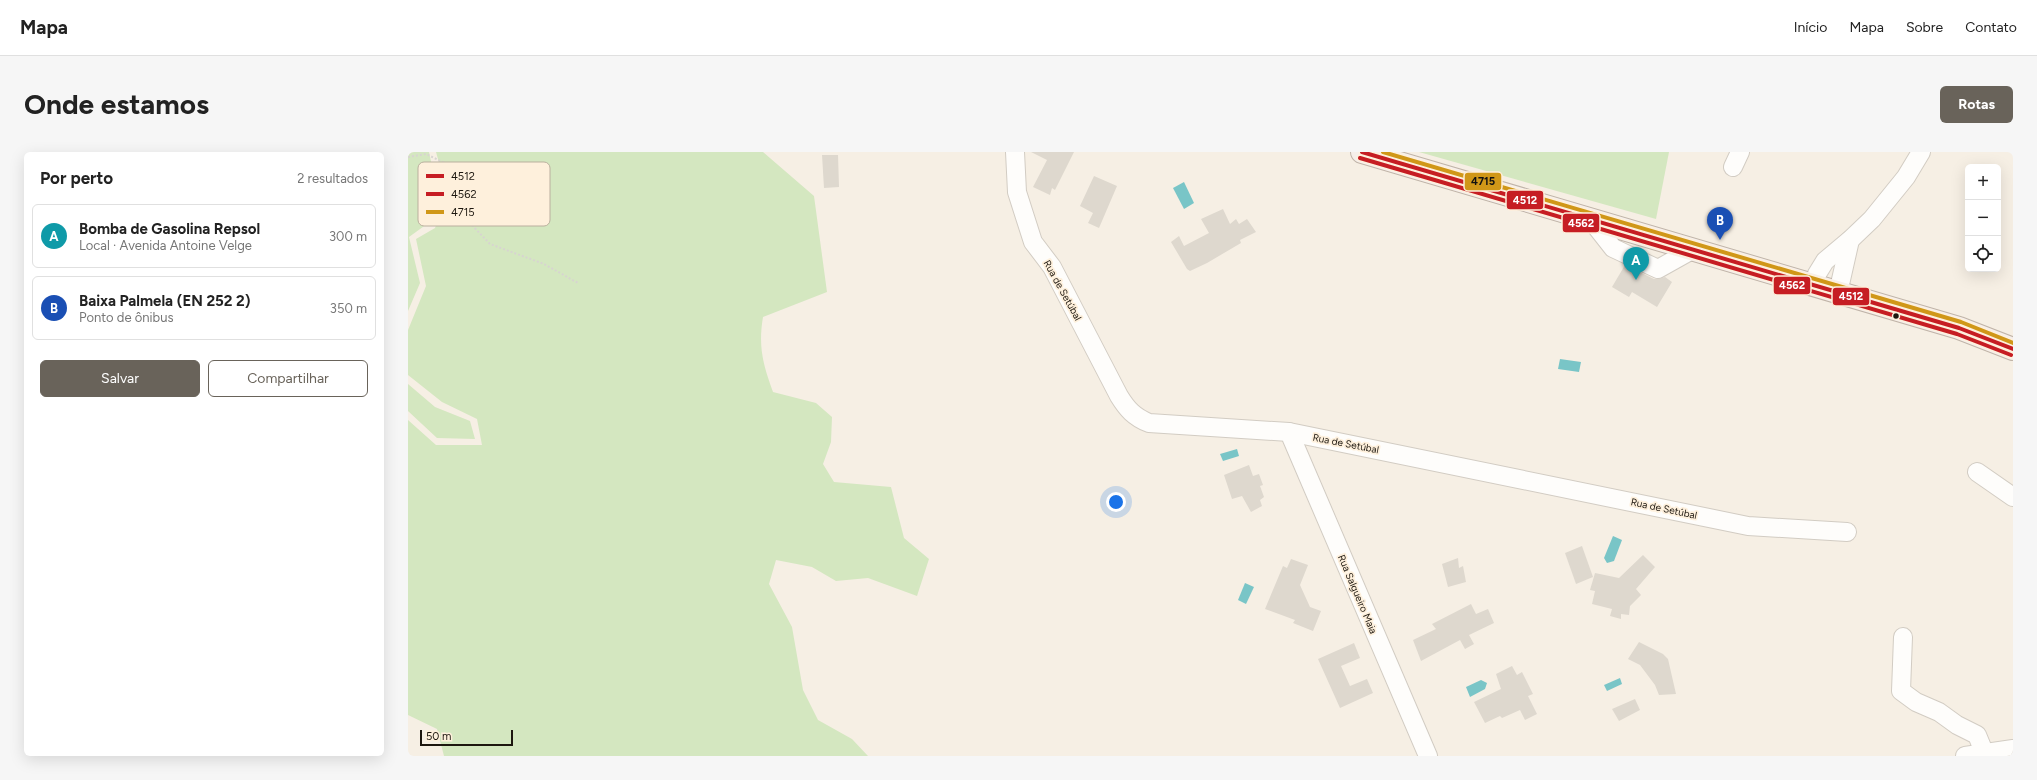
<!DOCTYPE html>
<html lang="pt">
<head>
<meta charset="utf-8">
<style>
	:root { --surface:#fff; --page:#f6f6f6; --text:#222; --muted:#767676; --line:#e0e0e0; --accent:#69635a }
	body { margin:0; font-family:Figtree,sans-serif; background:var(--page); color:var(--text) }
	.controls { position:absolute; right:12px; top:12px; display:grid; overflow:hidden; border-radius:6px; box-shadow:0 4px 16px #0002 }
	.controls button { width:36px; height:36px; display:grid; place-items:center; padding:0; border:0; border-bottom:1px solid var(--line); background:var(--surface); color:var(--text); font:20px sans-serif }
	.scale { position:absolute; left:12px; bottom:10px; width:93px; box-sizing:border-box; padding-left:4px; border:2px solid #1d170f; border-top:0; font-size:11px; line-height:14px; white-space:nowrap; color:#1d170f; -webkit-text-stroke:3px #fef0dc; paint-order:stroke }
	.you { position:absolute; left:708px; top:350px; width:14px; height:14px; margin:-10px; border:3px solid #fff; border-radius:50%; background:#1a73e8; box-shadow:0 0 0 6px #1a73e833 }
	.badge { display:grid; place-items:center; width:26px; height:26px; border-radius:50%; background:var(--accent); color:#fff; font-size:13px; font-weight:700 }
	.pin { position:absolute; translate:-50% -33px; filter:drop-shadow(0 1px 2px #0008) }
	.pin::after { content:''; position:absolute; top:21px; width:14px; height:12px; background:inherit; clip-path:polygon(0 0,100% 0,50% 100%) }
	.list { margin:0; padding:0; list-style:none }
	h2 { display:flex; justify-content:space-between; align-items:center; height:52px; margin:0; padding:0 16px; font-size:17px }
	h2 small { font-size:13px; font-weight:400; color:var(--muted) }
	.list li { display:grid; grid-template-columns:26px 1fr auto; gap:12px; align-items:center; box-sizing:border-box; height:64px; margin:0 8px 8px; padding:0 8px; border:1px solid var(--line); border-radius:6px }
	.list b { display:block; font-size:15px; white-space:nowrap }
	.list p { margin:0; font-size:13px; white-space:nowrap; color:var(--muted) }
	.list em { font-size:13px; font-style:normal; color:var(--muted) }
	.actions { display:flex; gap:8px; padding:12px 16px }
	.actions a { flex:1; padding:9px 0; border:1px solid var(--accent); border-radius:6px; text-align:center; font-size:14px; color:var(--accent) }
	.actions .main { background:var(--accent); color:#fff }
	.icon { flex:none; width:22px; height:22px; fill:none; stroke:currentColor; stroke-width:2; stroke-linecap:round; stroke-linejoin:round }
	.map { position:relative; flex:none; width:1605px; height:604px; overflow:hidden; border-radius:6px }
	header { display:flex; align-items:center; gap:24px; box-sizing:border-box; height:56px; padding:0 20px; background:var(--surface); border-bottom:1px solid var(--line) }
	header strong { font-size:19px }
	nav { display:flex; gap:22px; margin-inline-start:auto; font-size:14px }
	.intro { display:flex; align-items:center; justify-content:space-between; box-sizing:border-box; height:96px; padding:0 24px }
	h1 { margin:0; font-size:28px }
	.button { padding:10px 18px; border-radius:6px; background:var(--accent); color:#fff; font-size:14px; font-weight:700 }
	main { display:flex; gap:24px; padding:0 24px }
	aside { flex:1; background:var(--surface); border-radius:6px; box-shadow:0 4px 16px #0002 }
	.map>svg:first-child { display:block }
	.green { fill:#d4e7c0 }
	.water { fill:#79c5c7 }
	.building { fill:#ded8ce }
	.lines { fill:none; stroke-linecap:round; stroke-linejoin:round }
	.minor-casing { stroke:#d2ccc3; stroke-width:20 }
	.major-casing { stroke:#c0b4a8; stroke-width:24 }
	.path { stroke:#d7d4d0; stroke-width:2; stroke-dasharray:2 2; stroke-linecap:butt }
	.minor { stroke:#fefdfb; stroke-width:18 }
	.major { stroke:#f6efea; stroke-width:22 }
	.bus-1-casing { stroke:#fef0dc; stroke-width:7 }
	.bus-2-casing { stroke:#fef0dc; stroke-width:7 }
	.bus-3-casing { stroke:#fef0dc; stroke-width:7 }
	.bus-1 { stroke:#c61d23; stroke-width:4 }
	.bus-2 { stroke:#c61d23; stroke-width:4 }
	.bus-3 { stroke:#d09718; stroke-width:4 }
	.bus-dot { fill:#1d170f; stroke:#fef0dc; stroke-width:1.5 }
	.labels { text-anchor:middle; stroke-width:3.5; stroke-linejoin:round; paint-order:stroke }
	.street-label { font-size:10px; fill:#1d170f; stroke:#fef0dc }
	.key { fill:#fef0dc; stroke:#baaf9e; stroke-width:1 }
	.key-label { font-size:11px; fill:#1d170f }
	.line-badge { stroke:#fef0dc; stroke-width:1.5 }
	.badge-label { font-size:11px; text-anchor:middle; font-weight:bold; fill:#fff }
	.pale-badge-label { font-size:11px; text-anchor:middle; font-weight:bold; fill:#111 }
</style>
</head>
<body>
<header>
<strong>Mapa</strong>
<nav><a>Início</a><a>Mapa</a><a>Sobre</a><a>Contato</a></nav>
</header>
<div class="intro"><h1>Onde estamos</h1><a class="button">Rotas</a></div>
<main>
<aside>
<h2>Por perto<small>2 resultados</small></h2>
<ul class="list">
<li><span class="badge" style="background:#0f9aa8">A</span><div><b>Bomba de Gasolina Repsol</b><p>Local · Avenida Antoine Velge</p></div><em>300 m</em></li>
<li><span class="badge" style="background:#1a4fb4">B</span><div><b>Baixa Palmela (EN 252 2)</b><p>Ponto de ônibus</p></div><em>350 m</em></li>
</ul>
<div class="actions"><a class="main">Salvar</a><a>Compartilhar</a></div>
</aside>
<div class="map">
<svg width="1605" height="604" viewBox="0 0 1605 604">
	<rect width="100%" height="100%" fill="#f6efe4"/>
	<!-- green -->
	<g class="green">
		<polygon points="0,0 21,0 30,42 19,72 1,85 12,131 0,159"/>
		<path d="M28 0H355L406 44 419 140 355 165C350 195 355 212 365 240L408 251 424 265 423 290 415 312 426 330 483 335 496 386 521 407 509 444 460 426 428 429 404 415 368 408 361 432 384 475 395 538 410 568 444 587 460 604H36L29 577 0 563V268L28 293H74L69 267 34 250 0 223V178L18 134 8 87 27 76 40 43Z"/>
		<polygon points="1011,0 1261,0 1248,67"/>
		<polygon points="0,232 27,255 62,269 67,287 29,286 0,259"/>
	</g>
	<!-- water -->
	<g class="water">
		<polygon points="776,30 786,51 776,57 765,36"/>
		<polygon points="1152,207 1173,210 1171,220 1150,217"/>
		<polygon points="829,297 831,304 815,309 812,302"/>
		<polygon points="1205,384 1214,388 1206,409 1199,411 1196,406"/>
		<polygon points="837,431 846,435 838,452 830,448"/>
		<polygon points="1212,526 1214,532 1199,539 1196,533"/>
		<polygon points="1073,528 1079,531 1077,537 1062,545 1058,535"/>
	</g>
	<!-- building -->
	<g class="building">
		<polygon points="623,0 666,0 647,38 644,36 642,43 625,35 639,8"/>
		<polygon points="414,3 430,3 431,35 416,36"/>
		<polygon points="686,24 709,34 691,76 680,71 685,61 672,54"/>
		<polygon points="815,57 822,72 828,67 831,72 839,67 848,80 832,88 833,91 799,111 782,119 779,117 763,90 771,84 776,94 801,81 793,67"/>
		<polygon points="1217,113 1246,127 1251,127 1257,125 1264,130 1249,155 1224,140 1221,145 1204,135"/>
		<polygon points="841,313 845,324 851,322 855,333 852,334 856,345 852,348 854,354 843,360 834,344 824,347 816,323"/>
		<polygon points="1174,394 1185,425 1168,432 1157,401"/>
		<polygon points="1235,403 1247,415 1228,437 1233,443 1222,454 1221,463 1213,462 1213,467 1202,464 1204,457 1184,452 1187,439 1182,438 1187,421 1211,426"/>
		<polygon points="1050,406 1051,416 1055,414 1058,430 1040,435 1034,412"/>
		<polygon points="883,407 900,413 892,433 902,455 913,459 905,479 885,471 887,468 857,457 875,414 879,416"/>
		<polygon points="1063,452 1068,462 1080,457 1086,471 1061,483 1066,492 1057,497 1052,488 1013,509 1005,488 1028,477 1024,472"/>
		<polygon points="1231,490 1255,502 1260,507 1268,542 1251,543 1247,533 1232,513 1220,507"/>
		<polygon points="946,491 952,506 933,514 942,534 959,527 965,541 932,556 910,507"/>
		<polygon points="1104,514 1109,523 1114,520 1125,542 1120,544 1129,562 1117,568 1112,558 1094,566 1092,564 1077,571 1066,550 1093,537 1088,522"/>
		<polygon points="1227,547 1232,558 1211,569 1204,557"/>
	</g>
	<g class="lines">
		<!-- minor casing -->
		<g class="minor-casing">
			<g id="minor">
				<path d="M607 0 609 40 625 90 644 115 711 244C719 257 726 265 741 271L881 280 1340 374 1439 380"/>
				<polyline points="1325,15 1332,0"/>
				<polyline points="1183,68 1205,96 1250,117 1284,98"/>
				<polyline points="1406,134 1409,122 1417,109 1442,88 1464,67 1498,25 1513,0"/>
				<polyline points="1430,141 1442,88"/>
				<polyline points="881,280 1020,604"/>
				<polyline points="1569,320 1605,345"/>
				<polyline points="1495,485 1493,539 1508,550 1531,560 1549,573 1569,583 1576,600"/>
				<polyline points="1557,604 1605,597"/>
			</g>
		</g>
		<!-- major casing -->
		<g class="major-casing">
			<polyline id="major" points="954,0 1551,176 1605,197"/>
		</g>
		<!-- path -->
		<polyline class="path" points="0,5 18,2 49,17 52,47 60,69 82,92 136,112 170,131"/>
		<!-- minor -->
		<use href="#minor" class="minor"/>
		<!-- major -->
		<use href="#major" class="major"/>
		<!-- bus-1 casing -->
		<g class="bus-1-casing">
			<polyline id="bus-1" points="954,0 1551,176 1605,197"/>
		</g>
		<!-- bus-2 casing -->
		<g class="bus-2-casing">
			<polyline id="bus-2" points="952,6 1549,182 1603,203"/>
		</g>
		<!-- bus-3 casing -->
		<g class="bus-3-casing">
			<polyline id="bus-3" points="975,0 1553,170 1605,191"/>
		</g>
		<!-- bus-1 -->
		<use href="#bus-1" class="bus-1"/>
		<!-- bus-2 -->
		<use href="#bus-2" class="bus-2"/>
		<!-- bus-3 -->
		<use href="#bus-3" class="bus-3"/>
	</g>
	<!-- markers -->
	<circle class="bus-dot" cx="1488" cy="164" r="3.5"/>
	<g class="labels">
		<!-- street labels -->
		<g class="street-label">
			<text transform="translate(655 138) rotate(61)" y="4">Rua de Setúbal</text>
			<text transform="translate(938 291) rotate(11)" y="4">Rua de Setúbal</text>
			<text transform="translate(1256 356) rotate(12)" y="4">Rua de Setúbal</text>
			<text transform="translate(950 442) rotate(67)" y="4">Rua Salgueiro Maia</text>
		</g>
	</g>
	<!-- legend -->
	<rect x="10" y="10" width="132" height="64" rx="6" class="key"/>
	<rect x="18" y="22" width="18" height="4" fill="#c61d23"/>
	<rect x="18" y="40" width="18" height="4" fill="#c61d23"/>
	<rect x="18" y="58" width="18" height="4" fill="#d09718"/>
	<g class="key-label">
		<text x="43" y="28">4512</text>
		<text x="43" y="46">4562</text>
		<text x="43" y="64">4715</text>
	</g>
	<g class="line-badge">
		<rect x="1056" y="20" width="38" height="19" rx="4" fill="#d09718"/>
		<rect x="1098" y="38" width="38" height="20" rx="4" fill="#c61d23"/>
		<rect x="1154" y="61" width="38" height="20" rx="4" fill="#c61d23"/>
		<rect x="1365" y="124" width="38" height="19" rx="4" fill="#c61d23"/>
		<rect x="1424" y="135" width="38" height="19" rx="4" fill="#c61d23"/>
	</g>
	<g class="badge-label">
		<text x="1117" y="52">4512</text>
		<text x="1173" y="75">4562</text>
		<text x="1384" y="137">4562</text>
		<text x="1443" y="148">4512</text>
	</g>
	<g class="pale-badge-label">
		<text x="1075" y="33">4715</text>
	</g>
</svg>
<div class="controls">
<button>+</button>
<button>−</button>
<button><svg class="icon" aria-label="locate" viewBox="0 0 24 24"><circle cx="12" cy="12" r="6"/><path d="M12 2v4M12 18v4M2 12h4M18 12h4"/></svg></button>
</div>
<div class="scale">50 m</div>
<div class="you"></div>
<div class="pin badge" style="left:1228px;top:128px;background:#0f9aa8">A</div>
<div class="pin badge" style="left:1312px;top:88px;background:#1a4fb4">B</div>
</div>
</main>
</body>
</html>
